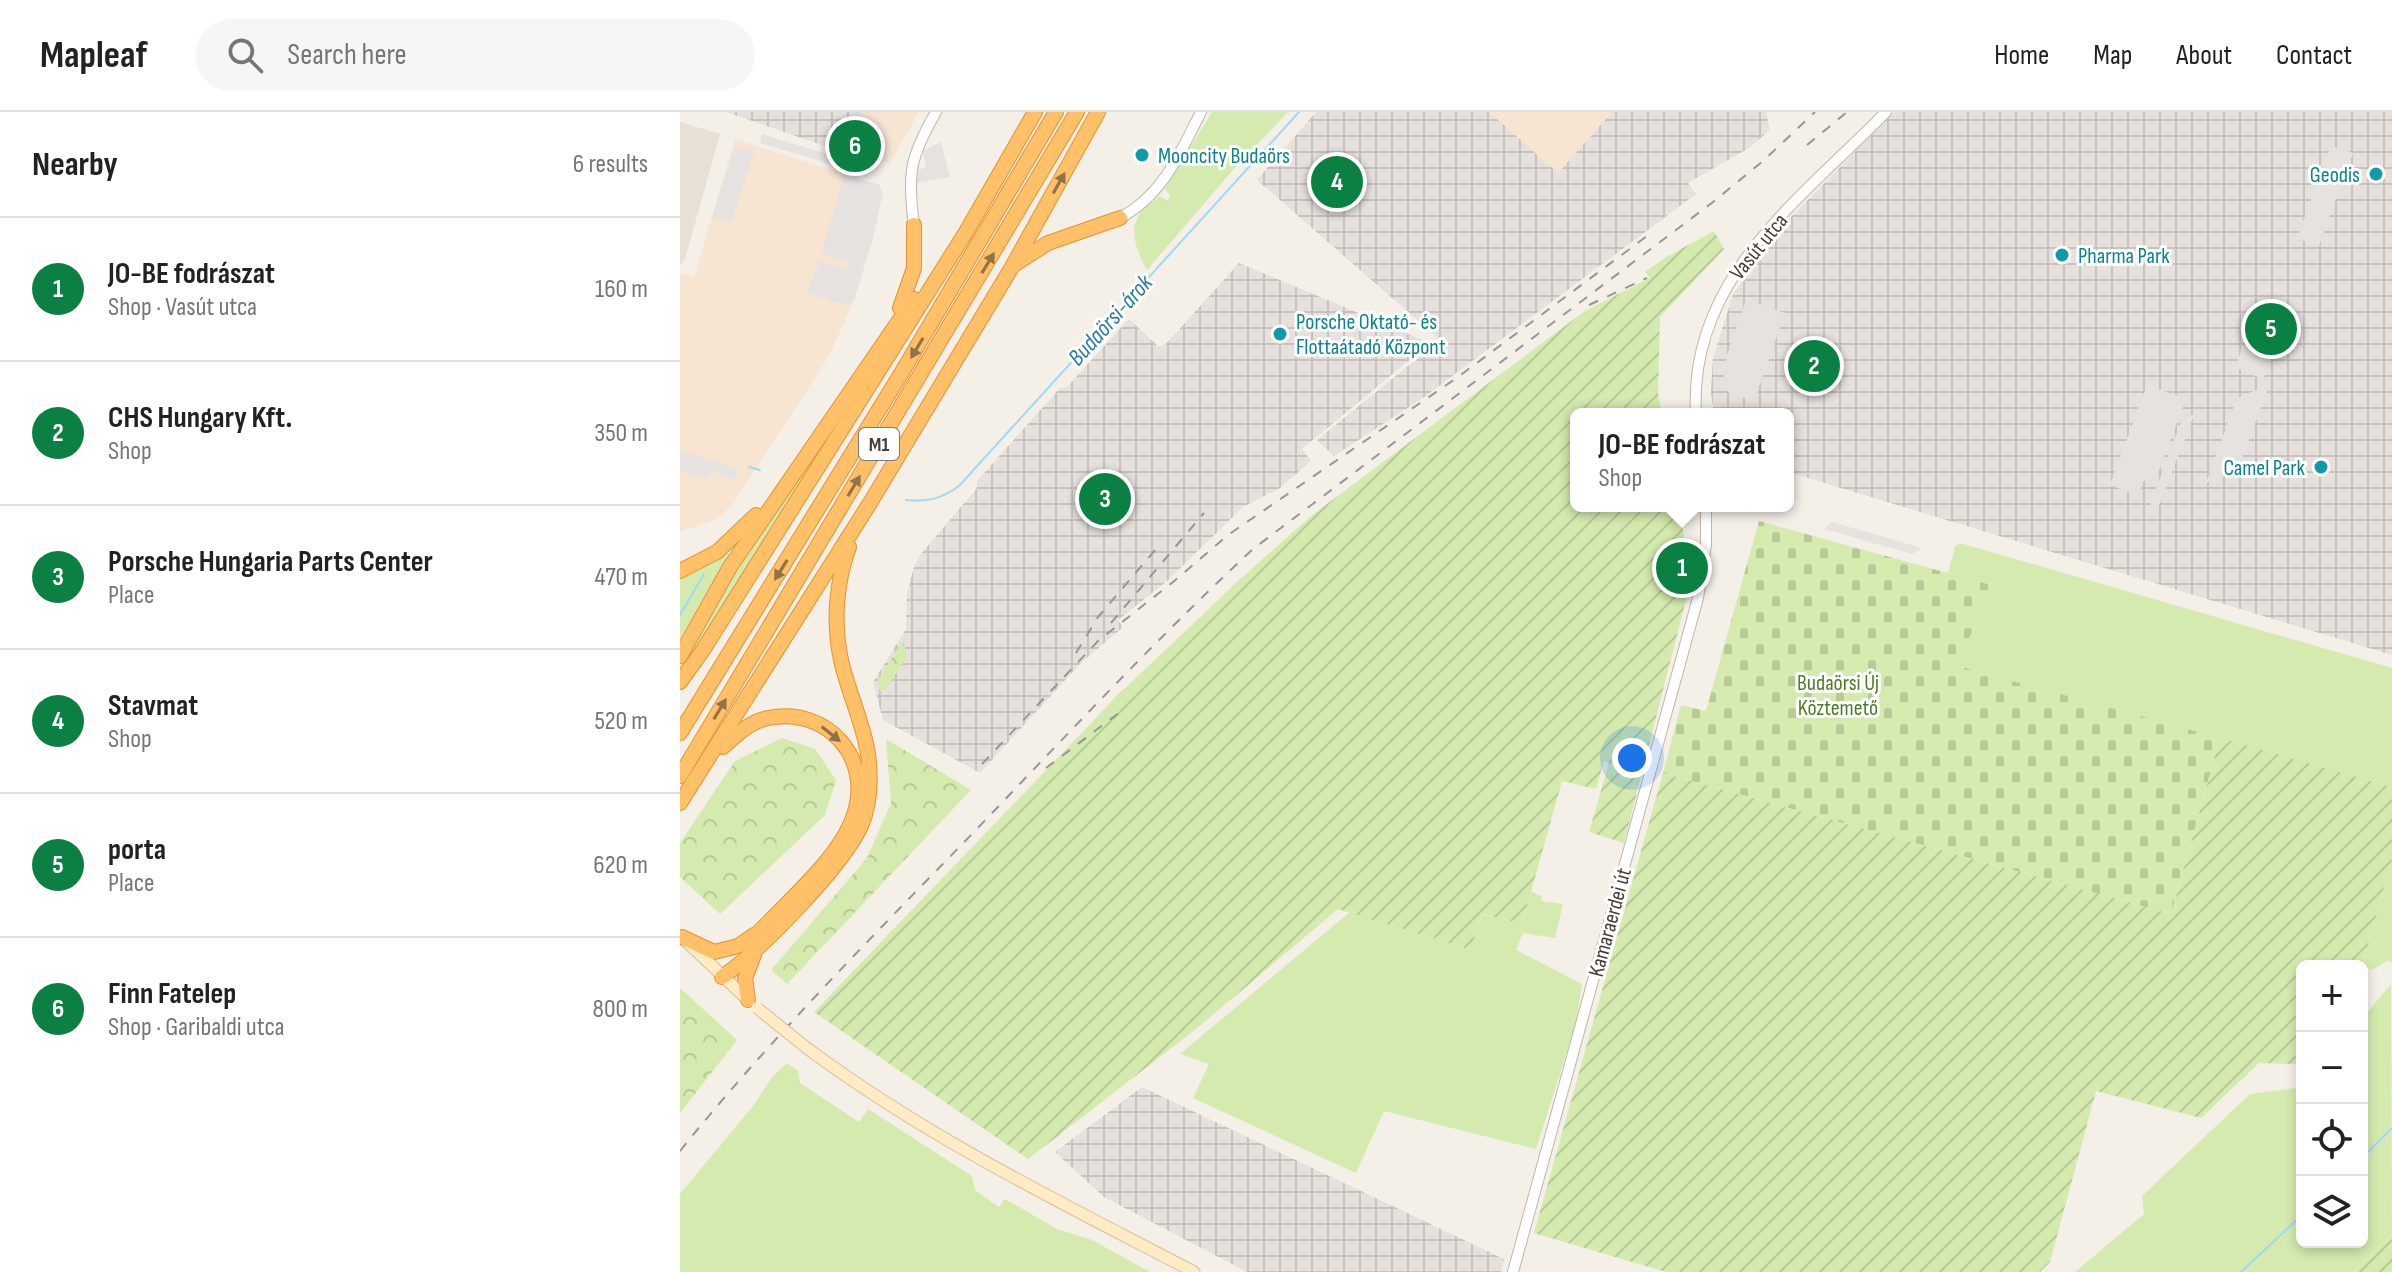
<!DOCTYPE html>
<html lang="en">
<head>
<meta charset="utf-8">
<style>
	:root { --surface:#fff; --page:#f6f6f6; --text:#222; --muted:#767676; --line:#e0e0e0; --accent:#0b8043 }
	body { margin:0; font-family:"Sofia Sans Condensed",sans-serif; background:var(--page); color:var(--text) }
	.controls { position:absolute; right:24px; bottom:24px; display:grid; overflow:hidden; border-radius:12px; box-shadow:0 4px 12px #0003 }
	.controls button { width:72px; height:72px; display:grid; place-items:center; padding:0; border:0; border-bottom:2px solid var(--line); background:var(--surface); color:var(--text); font:40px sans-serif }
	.you { position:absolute; left:952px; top:646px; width:28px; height:28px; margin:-20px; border:6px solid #fff; border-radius:50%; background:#1a73e8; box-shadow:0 0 0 12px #1a73e833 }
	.badge { display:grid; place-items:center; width:52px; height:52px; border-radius:50%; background:var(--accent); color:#fff; font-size:26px; font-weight:700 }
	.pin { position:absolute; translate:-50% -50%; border:4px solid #fff; box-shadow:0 2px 8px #0006 }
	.popup { position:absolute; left:890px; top:296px; width:224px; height:104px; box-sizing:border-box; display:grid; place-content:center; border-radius:12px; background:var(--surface); filter:drop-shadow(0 2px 6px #0005); font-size:26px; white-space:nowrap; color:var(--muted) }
	.popup b { font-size:30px; color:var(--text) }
	.popup::after { content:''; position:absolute; left:50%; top:100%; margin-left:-16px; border:16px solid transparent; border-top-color:var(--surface) }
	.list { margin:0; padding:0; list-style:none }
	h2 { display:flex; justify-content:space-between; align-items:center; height:104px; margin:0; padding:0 32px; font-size:34px }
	h2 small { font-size:26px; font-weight:400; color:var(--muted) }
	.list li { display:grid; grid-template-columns:52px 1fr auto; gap:24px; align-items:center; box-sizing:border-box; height:144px; padding:0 32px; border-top:2px solid var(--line) }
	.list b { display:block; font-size:30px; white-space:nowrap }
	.list p { margin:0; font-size:26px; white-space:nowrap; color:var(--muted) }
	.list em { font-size:26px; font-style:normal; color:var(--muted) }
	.icon { flex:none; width:44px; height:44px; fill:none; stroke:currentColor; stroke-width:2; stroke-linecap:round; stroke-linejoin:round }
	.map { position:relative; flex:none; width:1712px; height:1160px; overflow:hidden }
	header { display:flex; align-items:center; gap:48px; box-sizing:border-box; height:112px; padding:0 40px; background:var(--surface); border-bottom:2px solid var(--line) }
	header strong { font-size:38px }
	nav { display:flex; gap:44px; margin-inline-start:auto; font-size:28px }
	.search { width:560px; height:72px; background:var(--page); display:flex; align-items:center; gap:20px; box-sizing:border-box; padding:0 28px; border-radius:44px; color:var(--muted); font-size:30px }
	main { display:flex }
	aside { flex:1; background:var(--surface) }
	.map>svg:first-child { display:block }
	.residential { fill:#e8e0d5 }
	.commercial { fill:#f7e4d1 }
	.industrial { fill:url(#industrial-grid) }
	.grass { fill:#d4eaae }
	.forest { fill:url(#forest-crowns) }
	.cemetery { fill:url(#cemetery-stones) }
	.garden { fill:url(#garden-furrows) }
	.parking { fill:#e5e2df }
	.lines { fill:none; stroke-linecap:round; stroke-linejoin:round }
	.stream { stroke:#a1d8f3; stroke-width:2 }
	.tertiary-casing { stroke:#c0b6a9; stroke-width:12 }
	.secondary-casing { stroke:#d6bf95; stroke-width:13 }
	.motorway-casing { stroke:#e39332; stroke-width:16 }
	.tertiary { stroke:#fff; stroke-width:10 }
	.secondary { stroke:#ffecc6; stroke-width:11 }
	.motorway { stroke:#ffc067; stroke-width:14 }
	.rail { stroke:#969696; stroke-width:2; stroke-dasharray:10 10; stroke-linecap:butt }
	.secondary-bridge-casing { stroke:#d6bf95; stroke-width:13; stroke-linecap:butt }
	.secondary-bridge { stroke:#ffecc6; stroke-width:11 }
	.oneway { fill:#91734a }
	.culture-dot { fill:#0f9aa8; stroke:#fff; stroke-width:3 }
	.labels { text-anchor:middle; stroke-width:6; stroke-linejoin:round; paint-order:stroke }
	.shield { fill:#fff; stroke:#7e7972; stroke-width:2 }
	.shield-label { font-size:20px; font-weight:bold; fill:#473f36 }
	.culture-label { font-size:22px; fill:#0d838f; stroke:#fff; text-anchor:start }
	.street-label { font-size:22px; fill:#473f36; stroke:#fff }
	.park-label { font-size:22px; fill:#4e7b26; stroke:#fff }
	.water-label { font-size:24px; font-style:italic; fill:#287ba6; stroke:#fff }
</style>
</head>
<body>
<header>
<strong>Mapleaf</strong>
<div class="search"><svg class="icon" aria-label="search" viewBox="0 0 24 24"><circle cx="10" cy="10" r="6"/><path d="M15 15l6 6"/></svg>Search here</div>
<nav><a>Home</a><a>Map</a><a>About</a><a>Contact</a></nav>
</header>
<main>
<aside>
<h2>Nearby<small>6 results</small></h2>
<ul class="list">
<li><span class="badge">1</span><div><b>JO-BE fodrászat</b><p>Shop · Vasút utca</p></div><em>160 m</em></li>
<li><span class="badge">2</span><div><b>CHS Hungary Kft.</b><p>Shop</p></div><em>350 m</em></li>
<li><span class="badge">3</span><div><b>Porsche Hungaria Parts Center</b><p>Place</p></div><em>470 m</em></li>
<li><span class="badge">4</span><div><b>Stavmat</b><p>Shop</p></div><em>520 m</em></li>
<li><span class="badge">5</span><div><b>porta</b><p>Place</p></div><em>620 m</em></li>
<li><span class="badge">6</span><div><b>Finn Fatelep</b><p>Shop · Garibaldi utca</p></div><em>800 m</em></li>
</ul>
</aside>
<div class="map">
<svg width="1712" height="1160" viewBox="0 0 1712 1160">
	<defs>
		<pattern id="industrial-grid" width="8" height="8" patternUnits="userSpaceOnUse" patternTransform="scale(2)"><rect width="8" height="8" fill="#e6e1dc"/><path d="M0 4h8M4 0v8" fill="none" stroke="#c7c2bd"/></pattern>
		<pattern id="forest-crowns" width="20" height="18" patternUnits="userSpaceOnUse" patternTransform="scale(2)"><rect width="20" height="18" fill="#d4eaae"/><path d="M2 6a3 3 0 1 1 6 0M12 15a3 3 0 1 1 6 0" fill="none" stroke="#b7ca96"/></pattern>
		<pattern id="cemetery-stones" width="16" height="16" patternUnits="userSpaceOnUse" patternTransform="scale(2)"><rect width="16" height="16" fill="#d4eaae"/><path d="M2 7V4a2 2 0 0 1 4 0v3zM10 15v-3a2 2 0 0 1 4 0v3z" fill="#b7ca96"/></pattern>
		<pattern id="garden-furrows" width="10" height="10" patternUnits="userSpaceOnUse" patternTransform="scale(2)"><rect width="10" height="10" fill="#d4eaae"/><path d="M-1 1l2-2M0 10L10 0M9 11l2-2" fill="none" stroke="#b7ca96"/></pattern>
	</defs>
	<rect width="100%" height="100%" fill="#f4efe7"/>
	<!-- residential -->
	<polygon class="residential" points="0,10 40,22 5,147 0,153"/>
	<!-- commercial -->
	<g class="commercial">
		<polygon points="182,0 239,0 210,51 165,41"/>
		<polygon points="809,0 932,0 878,62"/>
		<polygon points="55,27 199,73 203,81 192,129 174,188 149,244 51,395 33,408 0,420 0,162 14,165"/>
	</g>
	<!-- industrial -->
	<g class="industrial">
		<polygon points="46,0 182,0 165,41"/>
		<polygon points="636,0 809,0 878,61 932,0 1086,0 1090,18 1069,36 1008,71 1016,82 743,286 654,344 637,328 760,228 577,68"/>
		<polygon points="1214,0 1712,0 1712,543 1108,360 1108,302 1034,302 1031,280 1033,246 1053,182 1106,110"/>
		<polygon points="559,151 750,231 622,337 631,349 600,376 563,395 486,470 438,508 443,515 400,552 300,661 203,608 193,570 226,517 227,481 234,455 240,443 297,376 297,369 380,276 386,276 449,207 478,234 485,233"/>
		<polygon points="462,975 824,1147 821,1160 567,1160 424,1085 375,1040"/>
	</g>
	<!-- grass -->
	<g class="grass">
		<path d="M532 0H608L552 59 467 158C459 144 447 118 460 102 465 95 473 91 479 84L488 89 490 84 485 77Z"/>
		<polygon points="214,223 26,521 0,557 0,548 17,517"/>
		<polygon points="1280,431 1712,556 1712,675 1278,554 1311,473 1268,461 1275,435"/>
		<polygon points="47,440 49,443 0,527 0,465"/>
		<polygon points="1712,747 1712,850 1707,849 1692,858 1682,855"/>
		<polygon points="851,779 862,785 861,789 883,792 875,826 843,821 836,838 902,872 896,911 856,1037 704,999 676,1061 513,986 529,952 500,942 670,800 790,838 801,802 842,812"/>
		<polygon points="1711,872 1712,1124 1674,1160 1395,1160 1464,1102 1462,1084 1570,982 1622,975 1622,1130 1682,1130 1682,907"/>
		<polygon points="107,951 118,959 120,971 179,1010 188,997 292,1064 295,1078 319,1095 325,1087 377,1117 412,1128 470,1160 0,1160 0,1082 73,994 93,964"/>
	</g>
	<!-- forest -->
	<g class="forest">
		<polygon points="223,528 227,545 206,577 200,580 198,568"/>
		<polygon points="102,626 135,637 156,668 145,703 40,802 0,765 0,731 55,649"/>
		<polygon points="206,627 291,678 107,872 91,858 187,746 211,691"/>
		<polygon points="0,876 57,928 0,1001"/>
	</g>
	<!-- cemetery -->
	<polygon class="cemetery" points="1079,409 1311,473 1278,554 1540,626 1491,802 983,661 1001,593 1026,599"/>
	<!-- garden -->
	<g class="garden">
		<polygon points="1034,119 1044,137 980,205 978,282 982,302 896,302 896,394 1000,394 1009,468 1008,480 944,731 909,720 929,651 924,649 916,677 882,669 842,812 801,802 791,838 658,797 516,917 348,1047 134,900 439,582 557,470 631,404 905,199 970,166 965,160 986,145"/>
		<polygon points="1540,626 1712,675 1712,747 1682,855 1687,871 1682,877 1682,854 1622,854 1622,952 1579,951 1521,1006 1416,979 1370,1150 1360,1160 986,1160 854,1121 983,661 1491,802"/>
		<polygon points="1712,1124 1712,1160 1674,1160"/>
	</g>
	<!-- parking -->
	<g class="parking">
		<polygon points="82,22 153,44 150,52 80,31"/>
		<polygon points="261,30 270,65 237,71 237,59 246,55 243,39"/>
		<polygon points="55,34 74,40 51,111 32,105"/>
		<polygon points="1651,34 1673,41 1639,134 1617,126"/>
		<polygon points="164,62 199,73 203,81 192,129 174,188 166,193 127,181 140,149 168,157 170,150 142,141"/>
		<polygon points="1066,188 1105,201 1074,289 1048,280 1044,272 1043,255"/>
		<polygon points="1562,237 1590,247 1583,267 1555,256"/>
		<polygon points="1590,272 1557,359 1526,371 1557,286"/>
		<polygon points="1467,273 1506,287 1474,372 1464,368 1458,383 1430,373"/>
		<polygon points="1514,303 1477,398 1467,401 1503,305"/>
		<polygon points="0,338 58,358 55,368 31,359 27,367 0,358"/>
		<polygon points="1152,410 1242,436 1232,442 1144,417"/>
	</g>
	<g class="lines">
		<!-- stream -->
		<g class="stream">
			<polyline points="69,355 80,358"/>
			<path d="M226 388C248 390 261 387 279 374L619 0"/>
			<polyline points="0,503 24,462"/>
			<polyline points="1682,1046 1712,1016"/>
			<polyline points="1561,1160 1622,1103"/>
		</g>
		<!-- tertiary casing -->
		<g class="tertiary-casing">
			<g id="tertiary">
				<path d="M440 106C483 83 500 41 521 0"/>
				<path d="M234 113C227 62 230 45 256 0"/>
				<path d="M1016 302C1008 166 1121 87 1206 0"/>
				<polyline points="833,1160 1018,486 1026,432 1026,394"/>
			</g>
		</g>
		<!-- secondary casing -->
		<g class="secondary-casing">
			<g id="secondary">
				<polyline points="6,829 69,889"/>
				<path d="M128 937C250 1027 380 1090 514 1160"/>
			</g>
		</g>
		<!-- motorway casing -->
		<g class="motorway-casing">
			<g id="motorway">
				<polyline points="335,152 368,131 440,106"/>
				<polyline points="220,196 234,156 234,113"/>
				<polyline points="0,459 37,440 76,403"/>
				<polyline points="0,544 50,455 234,187"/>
				<polyline points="0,570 23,538 286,120 355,0"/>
				<polyline points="0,621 219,265 376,0"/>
				<path d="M43 635C57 623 70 609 88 606 148 594 193 647 174 703 158 750 102 793 70 830"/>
				<polyline points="0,664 397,0"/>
				<polyline points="0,691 190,391 332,155 418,0"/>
				<polyline points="2,825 34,840 58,834 74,823"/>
				<path d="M42 865C81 838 161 756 181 714 191 691 191 666 188 642 183 610 168 580 161 548 153 511 156 470 169 435"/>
				<polyline points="68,888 65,866 74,843"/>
			</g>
		</g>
		<!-- tertiary -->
		<use href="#tertiary" class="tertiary"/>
		<!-- secondary -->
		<use href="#secondary" class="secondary"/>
		<!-- motorway -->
		<use href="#motorway" class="motorway"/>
		<!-- rail -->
		<g class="rail">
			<polyline points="1127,33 1167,0"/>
			<polyline points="909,193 967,166"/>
			<polyline points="431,511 524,401"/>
			<polyline points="396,541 418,505 476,437"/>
			<polyline points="302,652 418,529 493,470 548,423 778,265 967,124"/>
			<polyline points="366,656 444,597"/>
			<path d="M0 1039C90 927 192 825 292 722 384 626 475 528 573 437L1033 90 1083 49 1135 0"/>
		</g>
		<!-- secondary-bridge casing -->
		<g class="secondary-bridge-casing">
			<polyline id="secondary-bridge" points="77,896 128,937"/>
		</g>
		<!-- secondary-bridge -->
		<use href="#secondary-bridge" class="secondary-bridge"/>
	</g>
	<!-- one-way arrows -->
	<defs><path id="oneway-solid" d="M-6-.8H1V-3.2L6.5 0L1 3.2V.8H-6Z" transform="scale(2)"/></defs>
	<g class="oneway">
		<use href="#oneway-solid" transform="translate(379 71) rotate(-61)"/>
		<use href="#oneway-solid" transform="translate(308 151) rotate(-59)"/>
		<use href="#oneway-solid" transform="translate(237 236) rotate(121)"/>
		<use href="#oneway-solid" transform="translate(174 374) rotate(-59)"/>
		<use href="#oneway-solid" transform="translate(101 458) rotate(122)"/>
		<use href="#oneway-solid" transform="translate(40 597) rotate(-59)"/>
		<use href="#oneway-solid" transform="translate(151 622) rotate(39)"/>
	</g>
	<!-- markers -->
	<g class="culture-dot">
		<circle cx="462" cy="43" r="8"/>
		<circle cx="1696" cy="62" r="8"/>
		<circle cx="1382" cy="143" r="8"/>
		<circle cx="600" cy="222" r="8"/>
		<circle cx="1641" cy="355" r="8"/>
	</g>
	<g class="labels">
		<!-- shield labels -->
		<rect class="shield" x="179" y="316" width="40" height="32" rx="6"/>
		<g class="shield-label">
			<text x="199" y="339">M1</text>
		</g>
		<!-- culture labels -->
		<g class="culture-label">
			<text x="478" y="51">Mooncity Budaörs</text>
			<text x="1680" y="70" text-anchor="end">Geodis</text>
			<text x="1398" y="151">Pharma Park</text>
			<text x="616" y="217">Porsche Oktató- és<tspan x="616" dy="25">Flottaátadó Központ</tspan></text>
			<text x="1625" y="363" text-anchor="end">Camel Park</text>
		</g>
		<!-- street labels -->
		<g class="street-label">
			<text transform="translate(1078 134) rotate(-51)" y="8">Vasút utca</text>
			<text transform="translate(929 810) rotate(-75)" y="8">Kamaraerdei út</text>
		</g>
		<!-- park labels -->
		<g class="park-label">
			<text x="1158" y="578">Budaörsi Új<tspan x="1158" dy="25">Köztemető</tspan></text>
		</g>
		<!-- water labels -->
		<g class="water-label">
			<text transform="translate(430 208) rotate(-48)" y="8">Budaörsi-árok</text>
		</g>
	</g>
</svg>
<div class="controls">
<button>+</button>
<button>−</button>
<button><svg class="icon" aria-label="locate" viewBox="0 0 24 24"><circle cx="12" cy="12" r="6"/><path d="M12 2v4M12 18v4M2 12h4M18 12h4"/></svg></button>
<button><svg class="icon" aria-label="layers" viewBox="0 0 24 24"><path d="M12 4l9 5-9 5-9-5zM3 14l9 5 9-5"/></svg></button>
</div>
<div class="you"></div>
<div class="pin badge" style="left:1002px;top:456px">1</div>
<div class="popup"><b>JO-BE fodrászat</b>Shop</div>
<div class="pin badge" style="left:1134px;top:254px">2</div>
<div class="pin badge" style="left:425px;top:387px">3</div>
<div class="pin badge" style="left:657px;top:70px">4</div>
<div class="pin badge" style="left:1591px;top:217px">5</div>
<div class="pin badge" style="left:175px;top:34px">6</div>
</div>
</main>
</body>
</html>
